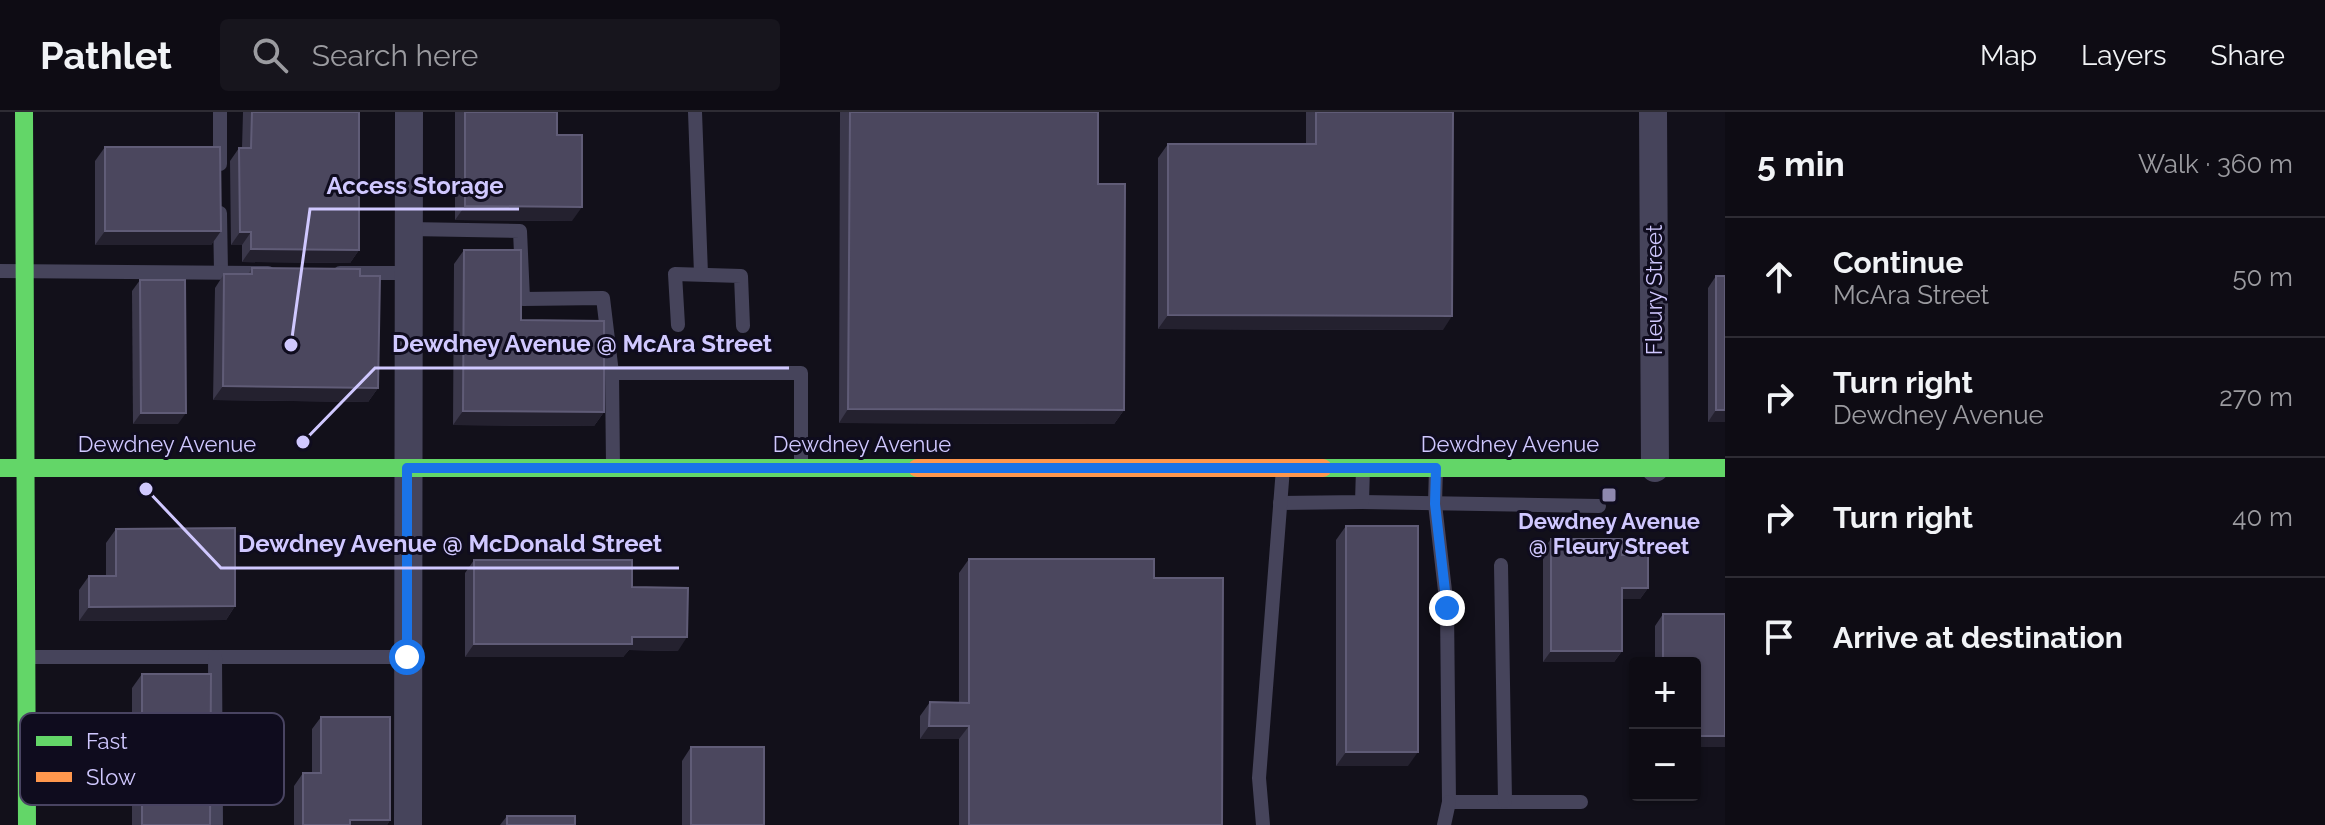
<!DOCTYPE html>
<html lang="en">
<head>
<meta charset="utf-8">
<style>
	:root { --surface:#0e0c14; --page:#17151d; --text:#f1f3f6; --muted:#9b9ba0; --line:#2e2c34 }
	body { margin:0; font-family:Raleway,sans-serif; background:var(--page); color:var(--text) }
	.controls { position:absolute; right:24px; bottom:24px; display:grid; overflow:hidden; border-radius:8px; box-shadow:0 2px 6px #0004 }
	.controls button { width:72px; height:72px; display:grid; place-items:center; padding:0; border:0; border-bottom:2px solid var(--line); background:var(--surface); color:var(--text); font:40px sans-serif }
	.stop { position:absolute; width:24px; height:24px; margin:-18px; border:6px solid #1a73e8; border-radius:50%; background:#fff }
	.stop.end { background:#1a73e8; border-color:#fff; box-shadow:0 2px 8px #0008 }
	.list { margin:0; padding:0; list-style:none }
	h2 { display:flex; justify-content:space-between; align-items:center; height:104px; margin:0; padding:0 32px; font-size:34px }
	h2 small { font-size:26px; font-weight:400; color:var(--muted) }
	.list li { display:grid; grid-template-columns:52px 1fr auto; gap:24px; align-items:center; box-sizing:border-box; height:120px; padding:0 32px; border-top:2px solid var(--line) }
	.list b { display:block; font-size:30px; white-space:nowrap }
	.list p { margin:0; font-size:26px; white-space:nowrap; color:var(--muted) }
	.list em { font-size:26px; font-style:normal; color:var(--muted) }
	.icon { flex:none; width:44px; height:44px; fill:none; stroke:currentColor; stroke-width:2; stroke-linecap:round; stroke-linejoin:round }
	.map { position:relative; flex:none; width:1725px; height:713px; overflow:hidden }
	header { display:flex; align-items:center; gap:48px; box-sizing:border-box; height:112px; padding:0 40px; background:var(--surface); border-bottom:2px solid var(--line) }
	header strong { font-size:38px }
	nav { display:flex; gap:44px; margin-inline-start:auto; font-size:28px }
	.search { width:560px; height:72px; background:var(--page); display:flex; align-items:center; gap:20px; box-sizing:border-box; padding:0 28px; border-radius:8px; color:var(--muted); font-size:30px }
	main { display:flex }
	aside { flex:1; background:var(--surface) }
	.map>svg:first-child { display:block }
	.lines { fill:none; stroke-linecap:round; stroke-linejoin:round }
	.lane { stroke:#46445b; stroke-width:14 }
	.street { stroke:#46445b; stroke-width:28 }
	.fast { stroke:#63d668; stroke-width:18 }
	.slow { stroke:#ff974d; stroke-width:18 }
	.wall { fill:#3b384b }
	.shaded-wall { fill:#24212f }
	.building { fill:#4b475e; stroke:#605c77; stroke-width:2 }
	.route { stroke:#1a73e8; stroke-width:10 }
	.poi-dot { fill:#8e88af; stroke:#0f0c1e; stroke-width:3 }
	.labels { text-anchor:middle; stroke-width:6; stroke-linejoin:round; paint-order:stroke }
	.street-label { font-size:22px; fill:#d0c8ff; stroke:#0f0c1e }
	.poi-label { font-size:22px; font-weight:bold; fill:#d0c8ff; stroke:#0f0c1e }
	.key { fill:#0f0c1e; stroke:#494462; stroke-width:2 }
	.key-label { font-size:22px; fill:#d0c8ff }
	.leader { fill:none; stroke:#d0c8ff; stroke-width:3 }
	.callout-dot { fill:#d0c8ff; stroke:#0f0c1e; stroke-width:3 }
	.callout-label { font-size:24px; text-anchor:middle; font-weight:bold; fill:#d0c8ff; stroke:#0f0c1e; stroke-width:6; stroke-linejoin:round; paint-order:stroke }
</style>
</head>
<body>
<header>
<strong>Pathlet</strong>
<div class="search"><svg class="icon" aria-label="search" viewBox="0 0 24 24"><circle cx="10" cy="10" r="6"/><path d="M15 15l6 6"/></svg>Search here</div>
<nav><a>Map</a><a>Layers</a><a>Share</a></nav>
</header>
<main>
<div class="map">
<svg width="1725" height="713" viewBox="0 0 1725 713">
	<rect width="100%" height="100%" fill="#12101a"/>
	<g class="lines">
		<!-- lane -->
		<g class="lane">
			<polyline points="220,0 220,52"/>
			<polyline points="695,0 701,162"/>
			<polyline points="220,101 221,160"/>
			<polyline points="409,117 520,119 523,187 603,186 612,261"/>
			<polyline points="0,159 268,161"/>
			<polyline points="340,161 410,161"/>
			<polyline points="678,213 675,162 741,164 743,214"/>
			<polyline points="613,354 612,261 801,261 801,356"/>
			<polyline points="1436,356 1435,392 1447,496 1449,690 1581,690"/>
			<polyline points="1362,390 1599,394"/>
			<polyline points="1280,391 1362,390 1363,356"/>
			<polyline points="1501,453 1505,689"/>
			<polyline points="27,545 407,545"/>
			<polyline points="215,545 216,713"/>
			<polyline points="1263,713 1259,666 1283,356"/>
			<polyline points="1444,713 1449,690"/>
		</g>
		<!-- street -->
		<g class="street">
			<polyline points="1653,0 1655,356"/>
			<polyline points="408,713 409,0"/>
		</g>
		<!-- fast -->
		<g class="fast">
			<polyline points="24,0 27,713"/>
			<polyline points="0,356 917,356"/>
			<polyline points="1323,356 1725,356"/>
		</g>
		<!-- slow -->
		<polyline class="slow" points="917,356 1323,356"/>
	</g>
	<!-- wall -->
	<g class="wall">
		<polygon points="243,0 359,0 359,138 350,151 242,150 242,133 231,133 230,49 239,36 242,36"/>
		<polygon points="455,0 557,0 557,23 572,109 455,108"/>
		<polygon points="840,0 1098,0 1098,72 1124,298 1114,312 839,311"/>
		<polygon points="1306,0 1453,0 1443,218 1158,217 1158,46 1168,32 1306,32"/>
		<polygon points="105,35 221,119 211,133 95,133 95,49"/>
		<polygon points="464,138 521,208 604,300 594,314 453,313 454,152"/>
		<polygon points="252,156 360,164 378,276 368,290 213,288 215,176 224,162 248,162"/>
		<polygon points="1716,164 1725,310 1708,310 1708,176"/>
		<polygon points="140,168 178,312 133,312 132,179"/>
		<polygon points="1346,414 1408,654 1336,654 1336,428"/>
		<polygon points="116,417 235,494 226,508 79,509 79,478 89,464 106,464 106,431"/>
		<polygon points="1551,427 1622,443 1648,476 1640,487 1622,487 1622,539 1614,550 1543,550 1543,438"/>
		<polygon points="969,447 1154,466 1222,713 959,713 959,627 920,627 920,604 930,590 959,591 959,461"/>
		<polygon points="474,448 632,475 678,539 629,538 623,545 465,545 465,461"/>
		<polygon points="1663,502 1725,502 1725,635 1695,635 1695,551 1655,551 1655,514"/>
		<polygon points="142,562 210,713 132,713 132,576"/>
		<polygon points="321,605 390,708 387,713 294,713 294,674 303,661 312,661 312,617"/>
		<polygon points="691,635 764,713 682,713 682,649"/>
		<polygon points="507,704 575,713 500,713"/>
	</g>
	<!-- shaded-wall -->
	<g class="shaded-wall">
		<polygon points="465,94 582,95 572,109 455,108"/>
		<polygon points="105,119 221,119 211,133 95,133"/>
		<polygon points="240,120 251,120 242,133 231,133"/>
		<polygon points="251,137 359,138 350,151 242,150"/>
		<polygon points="1168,203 1452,204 1443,218 1158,217"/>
		<polygon points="223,274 378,276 368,290 213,288"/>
		<polygon points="848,297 1124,298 1114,312 839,311"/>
		<polygon points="1716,298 1725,298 1725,310 1708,310"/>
		<polygon points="463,299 604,300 594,314 453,313"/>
		<polygon points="141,301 186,301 178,312 133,312"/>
		<polygon points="1622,476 1648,476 1640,487 1614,487"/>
		<polygon points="235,494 226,508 79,509 89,495"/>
		<polygon points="632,525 687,525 678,539 629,538 623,545 465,545 474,532"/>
		<polygon points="1551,539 1622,539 1614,550 1543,550"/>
		<polygon points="929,614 969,614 959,627 920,627"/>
		<rect x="1695" y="624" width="30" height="11"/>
		<polygon points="1346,640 1418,640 1408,654 1336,654"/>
		<polygon points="350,708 390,708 387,713 347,713"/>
	</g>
	<!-- building -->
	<g class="building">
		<polygon points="252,0 359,0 359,138 251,137 251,120 240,120 239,36 251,36"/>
		<polygon points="465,0 557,0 557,23 582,23 582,95 465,94"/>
		<polygon points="850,0 1098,0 1098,72 1125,72 1124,298 848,297"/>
		<polygon points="1316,0 1453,0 1452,204 1168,203 1168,32 1316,32"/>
		<polygon points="105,35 220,35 221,119 105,119"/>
		<polygon points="464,138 521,138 521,208 604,209 604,300 463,299"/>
		<polygon points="252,156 360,157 360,164 380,164 378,276 223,274 224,162 252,162"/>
		<rect x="1716" y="164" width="9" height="134"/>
		<polygon points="140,168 185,168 186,301 141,301"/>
		<rect x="1346" y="414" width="72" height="226"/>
		<polygon points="235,416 235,494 89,495 89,464 116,464 116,417"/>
		<polygon points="1551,427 1622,427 1622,443 1648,443 1648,476 1622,476 1622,539 1551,539"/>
		<polygon points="969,447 1154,447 1154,466 1223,466 1222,713 969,713 969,614 929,614 930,590 969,591"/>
		<polygon points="474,448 632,448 632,475 688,476 687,525 632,525 632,532 474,532"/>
		<polygon points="1663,502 1725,502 1725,624 1695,624 1695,551 1663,551"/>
		<polygon points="142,562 211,562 210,713 142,713"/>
		<polygon points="321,605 390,605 390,708 350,708 350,713 303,713 303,661 321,661"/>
		<rect x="691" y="635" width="73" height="78"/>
		<rect x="507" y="704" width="68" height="9"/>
	</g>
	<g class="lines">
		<!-- route -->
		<polyline class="route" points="407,545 407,356 1436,356 1435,392 1447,496"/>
	</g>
	<!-- markers -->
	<rect class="poi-dot" x="1601" y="375" width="16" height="16" rx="4"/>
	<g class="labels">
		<!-- street labels -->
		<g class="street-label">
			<text transform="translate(1654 178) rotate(-90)" y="8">Fleury Street</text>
			<text x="167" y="340">Dewdney Avenue</text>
			<text x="862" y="340">Dewdney Avenue</text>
			<text x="1510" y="340">Dewdney Avenue</text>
		</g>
		<!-- poi labels -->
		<g class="poi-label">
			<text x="1609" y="417">Dewdney Avenue<tspan x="1609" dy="25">@ Fleury Street</tspan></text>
		</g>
	</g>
	<!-- legend -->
	<rect x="20" y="601" width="264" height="92" rx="12" class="key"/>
	<rect x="36" y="624" width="36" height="10" fill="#63d668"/>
	<rect x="36" y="660" width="36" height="10" fill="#ff974d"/>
	<g class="key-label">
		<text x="86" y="637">Fast</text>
		<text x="86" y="673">Slow</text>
	</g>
	<!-- callouts -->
	<path class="leader" d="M291 233L310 97H519M303 330L375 256H789M146 377L221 456H679"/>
	<g class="callout-dot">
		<circle cx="291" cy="233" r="8"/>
		<circle cx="303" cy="330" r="8"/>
		<circle cx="146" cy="377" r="8"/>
	</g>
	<g class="callout-label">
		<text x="415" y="82">Access Storage</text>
		<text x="582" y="240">Dewdney Avenue @ McAra Street</text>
		<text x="450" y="440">Dewdney Avenue @ McDonald Street</text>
	</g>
</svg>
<div class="controls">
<button>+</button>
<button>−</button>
</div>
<div class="stop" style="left:407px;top:545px"></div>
<div class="stop end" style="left:1447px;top:496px"></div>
</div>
<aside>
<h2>5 min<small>Walk · 360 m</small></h2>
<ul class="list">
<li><svg class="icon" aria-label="ahead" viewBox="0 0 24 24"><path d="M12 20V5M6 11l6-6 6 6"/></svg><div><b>Continue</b><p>McAra Street</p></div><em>50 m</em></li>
<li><svg class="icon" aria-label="right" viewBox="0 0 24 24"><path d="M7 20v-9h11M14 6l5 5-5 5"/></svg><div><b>Turn right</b><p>Dewdney Avenue</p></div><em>270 m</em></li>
<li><svg class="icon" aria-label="right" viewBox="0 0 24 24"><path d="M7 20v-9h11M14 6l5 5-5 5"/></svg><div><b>Turn right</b></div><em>40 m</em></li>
<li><svg class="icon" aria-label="arrive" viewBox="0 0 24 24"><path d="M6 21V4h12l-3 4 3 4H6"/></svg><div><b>Arrive at destination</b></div></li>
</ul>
</aside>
</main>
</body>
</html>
